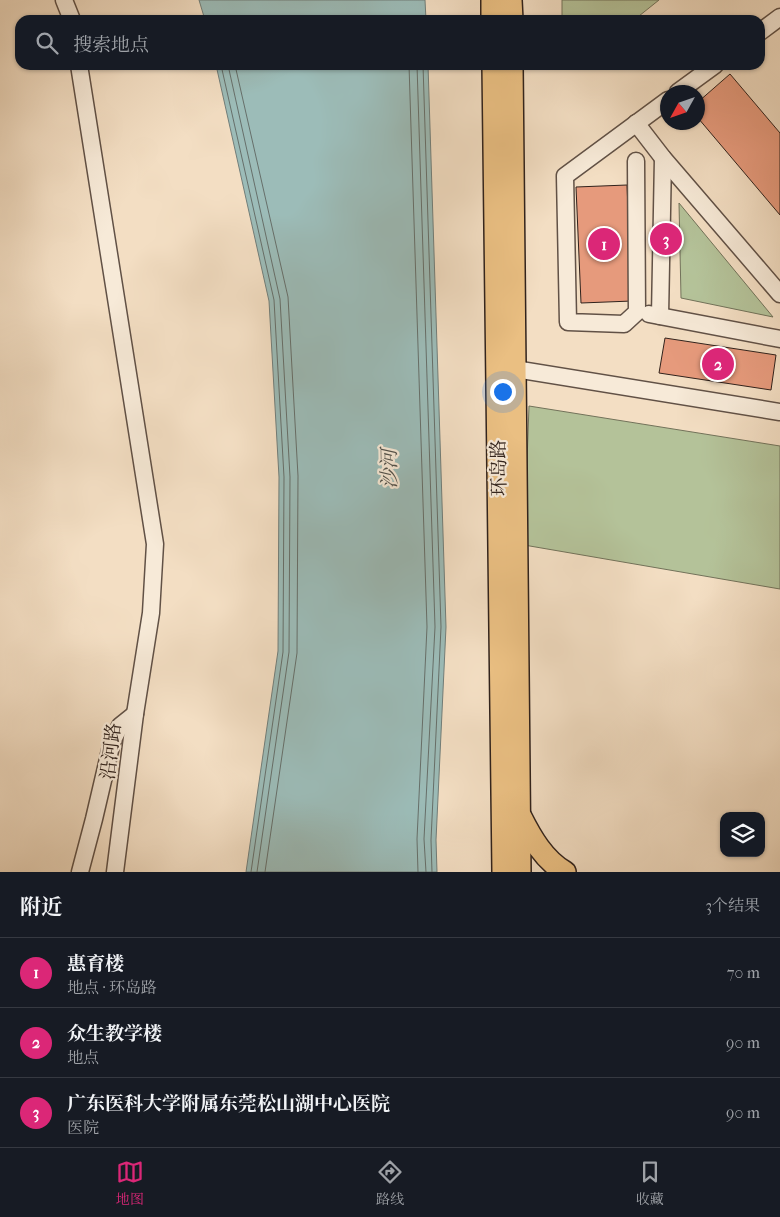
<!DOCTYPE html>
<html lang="zh">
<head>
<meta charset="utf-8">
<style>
	:root { --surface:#171b24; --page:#20242c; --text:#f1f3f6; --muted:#9ea1a6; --line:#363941; --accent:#db2777 }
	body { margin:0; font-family:"IM FELL French Canon","Noto Serif SC",serif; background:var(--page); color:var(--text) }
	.controls { position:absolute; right:15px; bottom:15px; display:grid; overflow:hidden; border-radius:10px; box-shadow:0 1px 4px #0004 }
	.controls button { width:45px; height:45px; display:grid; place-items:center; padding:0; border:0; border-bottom:1px solid var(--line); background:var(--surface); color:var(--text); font:25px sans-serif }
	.compass { position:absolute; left:660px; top:85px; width:45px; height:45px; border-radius:50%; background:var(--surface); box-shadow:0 1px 4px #0004; rotate:230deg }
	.you { position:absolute; left:502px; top:391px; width:18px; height:18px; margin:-12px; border:4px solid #fff; border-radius:50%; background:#1a73e8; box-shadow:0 0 0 8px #1a73e833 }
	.badge { display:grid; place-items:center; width:32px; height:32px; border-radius:50%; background:var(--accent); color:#fff; font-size:16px; font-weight:700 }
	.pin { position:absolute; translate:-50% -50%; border:2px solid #fff; box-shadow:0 1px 5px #0006 }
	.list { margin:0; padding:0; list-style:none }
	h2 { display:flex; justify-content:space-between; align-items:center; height:65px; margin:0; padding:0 20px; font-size:21px }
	h2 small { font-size:16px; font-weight:400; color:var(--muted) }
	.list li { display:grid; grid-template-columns:32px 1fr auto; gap:15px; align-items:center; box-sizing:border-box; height:70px; padding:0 20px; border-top:1px solid var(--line) }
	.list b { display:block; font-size:19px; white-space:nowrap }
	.list p { margin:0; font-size:16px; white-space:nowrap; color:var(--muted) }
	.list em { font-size:16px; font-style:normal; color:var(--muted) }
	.icon { flex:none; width:28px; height:28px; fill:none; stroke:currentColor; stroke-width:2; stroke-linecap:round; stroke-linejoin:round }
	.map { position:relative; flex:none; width:780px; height:872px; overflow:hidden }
	.search { position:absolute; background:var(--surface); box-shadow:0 1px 4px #0004; left:15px; right:15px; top:15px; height:55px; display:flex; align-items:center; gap:12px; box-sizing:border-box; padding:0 18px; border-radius:15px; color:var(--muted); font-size:19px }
	.sheet { height:275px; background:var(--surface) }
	nav { display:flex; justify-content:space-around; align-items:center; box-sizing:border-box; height:70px; border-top:1px solid var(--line); background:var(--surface); font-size:14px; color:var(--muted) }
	nav a { display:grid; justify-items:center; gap:2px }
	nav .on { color:var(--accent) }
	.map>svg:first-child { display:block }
	.green { fill:#b4c299; stroke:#72725a }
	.water { fill:#9cbcb8; stroke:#717e7a }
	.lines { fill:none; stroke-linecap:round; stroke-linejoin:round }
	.shore { stroke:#666f6a; stroke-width:1 }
	.building { fill:#e69a7c; stroke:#30221c }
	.minor-casing { stroke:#615146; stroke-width:19 }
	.major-casing { stroke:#30221c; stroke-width:24 }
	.minor { stroke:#f7ead8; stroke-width:16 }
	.major { stroke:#eabf82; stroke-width:21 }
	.labels { text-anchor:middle; stroke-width:4.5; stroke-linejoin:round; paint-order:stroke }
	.street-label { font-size:19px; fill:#30221c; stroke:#f7ead8 }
	.water-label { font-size:20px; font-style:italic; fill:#50504b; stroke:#f7ead8 }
</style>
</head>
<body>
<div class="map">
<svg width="780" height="872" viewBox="0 0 780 872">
	<rect width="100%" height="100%" fill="#f3dec3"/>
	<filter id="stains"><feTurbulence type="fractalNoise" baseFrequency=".004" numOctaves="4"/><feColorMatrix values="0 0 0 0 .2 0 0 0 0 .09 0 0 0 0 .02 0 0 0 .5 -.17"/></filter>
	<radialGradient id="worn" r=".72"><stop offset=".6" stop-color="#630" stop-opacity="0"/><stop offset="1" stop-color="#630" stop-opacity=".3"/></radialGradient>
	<!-- green -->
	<g class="green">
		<polygon points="562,0 659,0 634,20 562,20"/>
		<polygon points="679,203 773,317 681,298"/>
		<polygon points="529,406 780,446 780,589 524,545"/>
	</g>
	<!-- water -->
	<g class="water">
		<polygon points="199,0 425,0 426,20 205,20"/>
		<polygon points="216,65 428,65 446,627 436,840 437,872 246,872 278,651 279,477 269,301"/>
	</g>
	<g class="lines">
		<!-- shore -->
		<g class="shore">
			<polyline points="221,65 274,300 284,477 283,652 251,872"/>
			<polyline points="228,65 280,299 290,477 289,652 257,872"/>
			<polyline points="235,65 288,297 298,476 297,653 265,872"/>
			<polyline points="409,65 427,627 417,839 418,872"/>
			<polyline points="417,65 435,627 424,839 426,872"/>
			<polyline points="423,65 441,627 431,840 432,872"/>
		</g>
	</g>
	<!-- building -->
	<g class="building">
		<polygon points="730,74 780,133 780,215 698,118 698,102"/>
		<polygon points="627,185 632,301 581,303 576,187"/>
		<polygon points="665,338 776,355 771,390 659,373"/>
	</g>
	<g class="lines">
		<!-- minor casing -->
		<g class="minor-casing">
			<g id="minor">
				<polyline points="64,0 72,20"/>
				<polyline points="760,32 780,17"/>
				<polyline points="79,65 155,544 151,613 135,714 115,872"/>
				<polyline points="678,92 715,65"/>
				<polyline points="636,123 663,158 780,294"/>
				<polyline points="636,161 637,312 624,324 568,322 565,176 668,100"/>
				<polyline points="649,314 780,339"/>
				<polyline points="660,316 663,158"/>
				<polyline points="503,367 780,412"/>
				<polyline points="80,872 94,819 112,742 120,726 135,714"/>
			</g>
		</g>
		<!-- major casing -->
		<g class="major-casing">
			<g id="major">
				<polyline points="492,0 492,20"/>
				<polyline points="511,0 512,20"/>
				<polyline points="493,65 503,872"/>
				<polyline points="512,65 520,872"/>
				<path d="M521 817C531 837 544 860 565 872"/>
			</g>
		</g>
		<!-- minor -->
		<use href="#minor" class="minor"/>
		<!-- major -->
		<use href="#major" class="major"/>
	</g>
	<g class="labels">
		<!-- street labels -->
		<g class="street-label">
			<text transform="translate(498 468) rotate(-91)" y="7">环岛路</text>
			<text transform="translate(110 751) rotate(-83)" y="7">沿河路</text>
		</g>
		<!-- water labels -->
		<g class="water-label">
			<text transform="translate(389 469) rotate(-91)" y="7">沙河</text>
		</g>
	</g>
	<rect width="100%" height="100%" filter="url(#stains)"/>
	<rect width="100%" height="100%" fill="url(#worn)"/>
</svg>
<div class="controls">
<button><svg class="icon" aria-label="layers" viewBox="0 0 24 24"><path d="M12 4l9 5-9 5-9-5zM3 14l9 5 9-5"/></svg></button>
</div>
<svg class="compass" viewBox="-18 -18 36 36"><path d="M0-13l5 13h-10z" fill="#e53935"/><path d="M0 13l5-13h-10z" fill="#9ea1a6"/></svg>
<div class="you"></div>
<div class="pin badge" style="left:604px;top:244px">1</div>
<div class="pin badge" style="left:718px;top:364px">2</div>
<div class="pin badge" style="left:666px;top:239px">3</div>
<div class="search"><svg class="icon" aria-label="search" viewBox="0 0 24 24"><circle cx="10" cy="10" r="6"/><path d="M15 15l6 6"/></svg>搜索地点</div>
</div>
<section class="sheet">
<h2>附近<small>3个结果</small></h2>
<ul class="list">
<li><span class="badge">1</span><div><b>惠育楼</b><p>地点 · 环岛路</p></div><em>70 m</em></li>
<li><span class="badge">2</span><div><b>众生教学楼</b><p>地点</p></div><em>90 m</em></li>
<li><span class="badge">3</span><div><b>广东医科大学附属东莞松山湖中心医院</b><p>医院</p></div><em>90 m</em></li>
</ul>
</section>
<nav>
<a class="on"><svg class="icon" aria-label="map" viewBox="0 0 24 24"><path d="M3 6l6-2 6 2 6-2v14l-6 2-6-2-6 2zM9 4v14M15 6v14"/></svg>地图</a>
<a><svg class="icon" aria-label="directions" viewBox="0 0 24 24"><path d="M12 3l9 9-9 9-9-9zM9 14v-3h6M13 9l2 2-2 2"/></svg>路线</a>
<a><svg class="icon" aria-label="saved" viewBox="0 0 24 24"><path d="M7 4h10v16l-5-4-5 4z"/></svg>收藏</a>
</nav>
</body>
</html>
